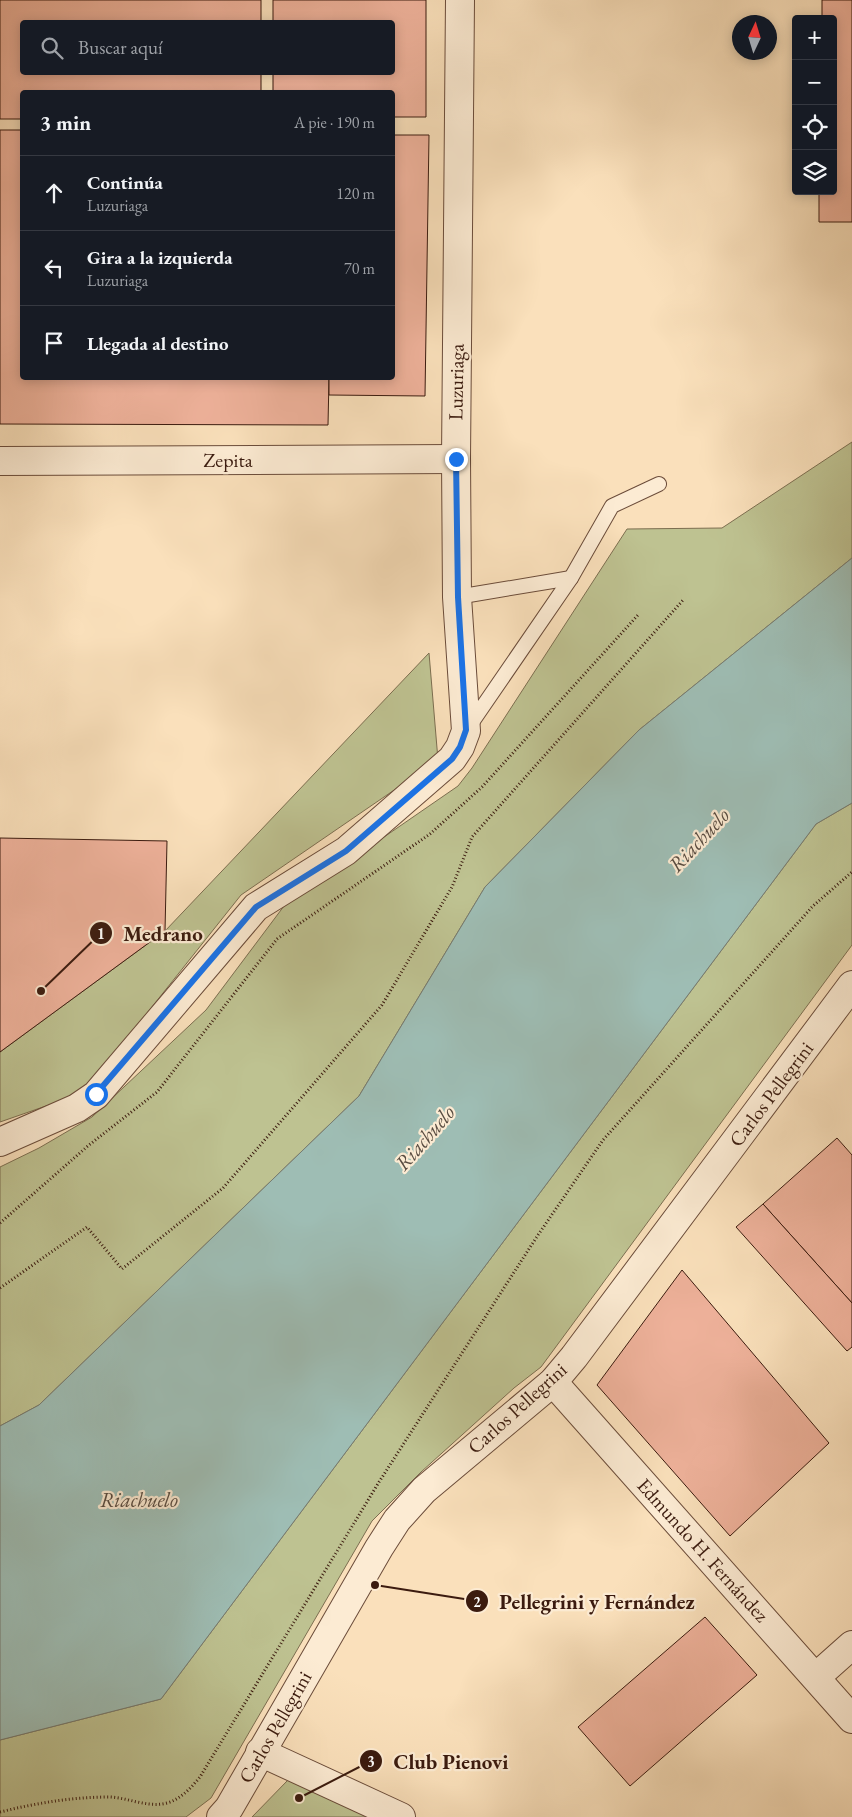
<!DOCTYPE html>
<html lang="es">
<head>
<meta charset="utf-8">
<style>
	:root { --surface:#171b24; --page:#20242c; --text:#f1f3f6; --muted:#9ea1a6; --line:#363941 }
	body { margin:0; font-family:"EB Garamond",serif; background:var(--page); color:var(--text) }
	.controls { position:absolute; right:15px; top:15px; display:grid; overflow:hidden; border-radius:5px; box-shadow:0 2px 12px #0003 }
	.controls button { width:45px; height:45px; display:grid; place-items:center; padding:0; border:0; border-bottom:1px solid var(--line); background:var(--surface); color:var(--text); font:25px sans-serif }
	.compass { position:absolute; left:732px; top:15px; width:45px; height:45px; border-radius:50%; background:var(--surface); box-shadow:0 2px 12px #0003; rotate:4deg }
	.stop { position:absolute; width:15px; height:15px; margin:-11px; border:4px solid #1a73e8; border-radius:50%; background:#fff }
	.stop.end { background:#1a73e8; border-color:#fff; box-shadow:0 1px 5px #0008 }
	.list { margin:0; padding:0; list-style:none }
	h2 { display:flex; justify-content:space-between; align-items:center; height:65px; margin:0; padding:0 20px; font-size:21px }
	h2 small { font-size:16px; font-weight:400; color:var(--muted) }
	.list li { display:grid; grid-template-columns:32px 1fr auto; gap:15px; align-items:center; box-sizing:border-box; height:75px; padding:0 20px; border-top:1px solid var(--line) }
	.list b { display:block; font-size:19px; white-space:nowrap }
	.list p { margin:0; font-size:16px; white-space:nowrap; color:var(--muted) }
	.list em { font-size:16px; font-style:normal; color:var(--muted) }
	.icon { flex:none; width:28px; height:28px; fill:none; stroke:currentColor; stroke-width:2; stroke-linecap:round; stroke-linejoin:round }
	.map { position:relative; flex:none; width:852px; height:1817px; overflow:hidden }
	.search { position:absolute; background:var(--surface); box-shadow:0 2px 12px #0003; left:20px; top:20px; width:375px; height:55px; display:flex; align-items:center; gap:12px; box-sizing:border-box; padding:0 18px; border-radius:5px; color:var(--muted); font-size:19px }
	.panel { position:absolute; background:var(--surface); box-shadow:0 2px 12px #0003; left:20px; top:90px; width:375px; height:290px; border-radius:5px }
	.map>svg:first-child { display:block }
	.green { fill:#bec291; stroke:#7c6e50 }
	.water { fill:#9ebdb4; stroke:#767c72 }
	.building { fill:#eeb19a; stroke:#3b1b0f }
	.lines { fill:none; stroke-linecap:round; stroke-linejoin:round }
	.service-casing { stroke:#6b4c3a; stroke-width:16 }
	.minor-casing { stroke:#6b4c3a; stroke-width:30 }
	.tertiary-casing { stroke:#6b4c3a; stroke-width:30 }
	.path { stroke:#3b1b0f; stroke-width:3; stroke-dasharray:1 2.5; stroke-linecap:butt }
	.service { stroke:#fcebd3; stroke-width:14 }
	.minor { stroke:#fcebd3; stroke-width:28 }
	.tertiary { stroke:#fcebd3; stroke-width:28 }
	.route { stroke:#1a73e8; stroke-width:6 }
	.labels { text-anchor:middle; stroke-width:4.5; stroke-linejoin:round; paint-order:stroke }
	.street-label { font-size:20px; fill:#3b1b0f; stroke:#fcebd3 }
	.water-label { font-size:21px; font-style:italic; fill:#594c41; stroke:#fcebd3 }
	.leader { fill:none; stroke:#3b1b0f; stroke-width:2 }
	.callout-dot { fill:#3b1b0f; stroke:#fcebd3; stroke-width:2 }
	.mark-label { font-size:15px; text-anchor:middle; font-weight:bold; fill:#fff }
	.callout-label { font-size:21px; text-anchor:middle; font-weight:bold; fill:#3b1b0f; stroke:#fcebd3; stroke-width:4.5; stroke-linejoin:round; paint-order:stroke }
</style>
</head>
<body>
<div class="map">
<svg width="852" height="1817" viewBox="0 0 852 1817">
	<rect width="100%" height="100%" fill="#fae0bb"/>
	<filter id="stains"><feTurbulence type="fractalNoise" baseFrequency=".004" numOctaves="4"/><feColorMatrix values="0 0 0 0 .2 0 0 0 0 .09 0 0 0 0 .02 0 0 0 .5 -.17"/></filter>
	<radialGradient id="worn" r=".72"><stop offset=".6" stop-color="#630" stop-opacity="0"/><stop offset="1" stop-color="#630" stop-opacity=".3"/></radialGradient>
	<!-- green -->
	<g class="green">
		<polygon points="852,442 852,558 639,730 485,887 359,1096 39,1405 0,1426 0,1167 39,1148 92,1117 206,1010 284,906 458,786 472,768 627,529 722,528"/>
		<polygon points="429,653 438,760 241,895 93,1081 69,1098 0,1122 0,1052 165,931"/>
		<polygon points="852,803 852,945 541,1367 514,1388 421,1472 372,1521 211,1798 186,1817 0,1817 0,1740 161,1699 816,824"/>
		<polygon points="288,1780 369,1817 252,1817"/>
	</g>
	<!-- water -->
	<polygon class="water" points="852,558 852,803 816,824 161,1699 0,1740 0,1426 39,1405 359,1096 485,887 639,730"/>
	<!-- building -->
	<g class="building">
		<polygon points="0,0 261,0 261,22 22,22 22,72 261,72 261,92 22,92 22,119 0,119"/>
		<polygon points="273,0 426,0 426,117 392,117 392,92 273,92 273,72 392,72 392,22 273,22"/>
		<polygon points="822,0 852,0 852,222 819,222 819,191 833,191 833,19 822,19"/>
		<polygon points="0,130 22,130 22,378 329,378 328,425 0,424"/>
		<polygon points="392,135 429,135 425,396 329,395 329,378 392,378"/>
		<polygon points="0,838 167,841 165,931 0,1052"/>
		<polygon points="837,1138 852,1155 852,1303 763,1204"/>
		<polygon points="763,1204 852,1303 852,1347 847,1351 736,1227"/>
		<polygon points="682,1270 829,1443 730,1536 597,1385"/>
		<polygon points="705,1617 757,1675 630,1786 578,1727"/>
	</g>
	<g class="lines">
		<!-- service casing -->
		<g class="service-casing">
			<g id="service">
				<polyline points="457,597 571,578"/>
				<polyline points="468,728 571,578 612,506 659,484"/>
			</g>
		</g>
		<!-- minor casing -->
		<g class="minor-casing">
			<g id="minor">
				<polyline points="0,461 456,459"/>
				<polyline points="0,1142 77,1108 96,1095 256,907 346,851 452,759 460,747 466,731 457,597 456,459 460,0"/>
				<polyline points="553,1382 852,1719"/>
				<polyline points="816,1677 852,1645"/>
				<polyline points="260,1752 401,1817"/>
			</g>
		</g>
		<!-- tertiary casing -->
		<g class="tertiary-casing">
			<polyline id="tertiary" points="221,1817 229,1808 379,1548 397,1520 424,1490 553,1382 574,1357 852,985"/>
		</g>
		<!-- path -->
		<g class="path">
			<polyline points="0,1223 89,1145 157,1092 277,939 430,834 482,787 638,615"/>
			<polyline points="0,1288 87,1227 122,1269 223,1188 382,1005 452,887 472,837 684,599"/>
			<path d="M0 1812C37 1803 72 1797 110 1797 129 1798 148 1808 167 1803 181 1799 191 1788 200 1777L379 1482 538 1235 603 1140 813 906 852 872"/>
		</g>
		<!-- service -->
		<use href="#service" class="service"/>
		<!-- minor -->
		<use href="#minor" class="minor"/>
		<!-- tertiary -->
		<use href="#tertiary" class="tertiary"/>
	</g>
	<g class="lines">
		<!-- route -->
		<polyline class="route" points="96,1094 256,907 346,851 452,759 460,747 466,730 458,597 456,459"/>
	</g>
	<g class="labels">
		<!-- street labels -->
		<g class="street-label">
			<text transform="translate(456 382) rotate(-89)" y="7">Luzuriaga</text>
			<text x="228" y="467">Zepita</text>
			<text transform="translate(771 1094) rotate(-53)" y="7">Carlos Pellegrini</text>
			<text transform="translate(517 1408) rotate(-42)" y="7">Carlos Pellegrini</text>
			<text transform="translate(703 1550) rotate(48)" y="7">Edmundo H. Fernández</text>
			<text transform="translate(275 1727) rotate(-60)" y="7">Carlos Pellegrini</text>
		</g>
		<!-- water labels -->
		<g class="water-label">
			<text transform="translate(699 840) rotate(-47)" y="7">Riachuelo</text>
			<text transform="translate(425 1138) rotate(-49)" y="7">Riachuelo</text>
			<text x="139" y="1507">Riachuelo</text>
		</g>
	</g>
	<!-- callouts -->
	<path class="leader" d="M41 991L101 933M375 1585L477 1601M299 1798L371 1761"/>
	<g class="callout-dot">
		<circle cx="41" cy="991" r="5"/>
		<circle cx="375" cy="1585" r="5"/>
		<circle cx="299" cy="1798" r="5"/>
		<circle cx="101" cy="933" r="12"/>
		<circle cx="477" cy="1601" r="12"/>
		<circle cx="371" cy="1761" r="12"/>
	</g>
	<g class="mark-label">
		<text x="101" y="939">1</text>
		<text x="477" y="1607">2</text>
		<text x="371" y="1767">3</text>
	</g>
	<g class="callout-label">
		<text x="163" y="941">Medrano</text>
		<text x="597" y="1609">Pellegrini y Fernández</text>
		<text x="451" y="1769">Club Pienovi</text>
	</g>
	<rect width="100%" height="100%" filter="url(#stains)"/>
	<rect width="100%" height="100%" fill="url(#worn)"/>
</svg>
<div class="controls">
<button>+</button>
<button>−</button>
<button><svg class="icon" aria-label="locate" viewBox="0 0 24 24"><circle cx="12" cy="12" r="6"/><path d="M12 2v4M12 18v4M2 12h4M18 12h4"/></svg></button>
<button><svg class="icon" aria-label="layers" viewBox="0 0 24 24"><path d="M12 4l9 5-9 5-9-5zM3 14l9 5 9-5"/></svg></button>
</div>
<svg class="compass" viewBox="-18 -18 36 36"><path d="M0-13l5 13h-10z" fill="#e53935"/><path d="M0 13l5-13h-10z" fill="#9ea1a6"/></svg>
<div class="stop" style="left:96px;top:1094px"></div>
<div class="stop end" style="left:456px;top:459px"></div>
<div class="search"><svg class="icon" aria-label="search" viewBox="0 0 24 24"><circle cx="10" cy="10" r="6"/><path d="M15 15l6 6"/></svg>Buscar aquí</div>
<section class="panel">
<h2>3 min<small>A pie · 190 m</small></h2>
<ul class="list">
<li><svg class="icon" aria-label="ahead" viewBox="0 0 24 24"><path d="M12 20V5M6 11l6-6 6 6"/></svg><div><b>Continúa</b><p>Luzuriaga</p></div><em>120 m</em></li>
<li><svg class="icon" aria-label="left" viewBox="0 0 24 24"><path d="M17 20v-9H6M10 6l-5 5 5 5"/></svg><div><b>Gira a la izquierda</b><p>Luzuriaga</p></div><em>70 m</em></li>
<li><svg class="icon" aria-label="arrive" viewBox="0 0 24 24"><path d="M6 21V4h12l-3 4 3 4H6"/></svg><div><b>Llegada al destino</b></div></li>
</ul>
</section>
</div>
</body>
</html>
